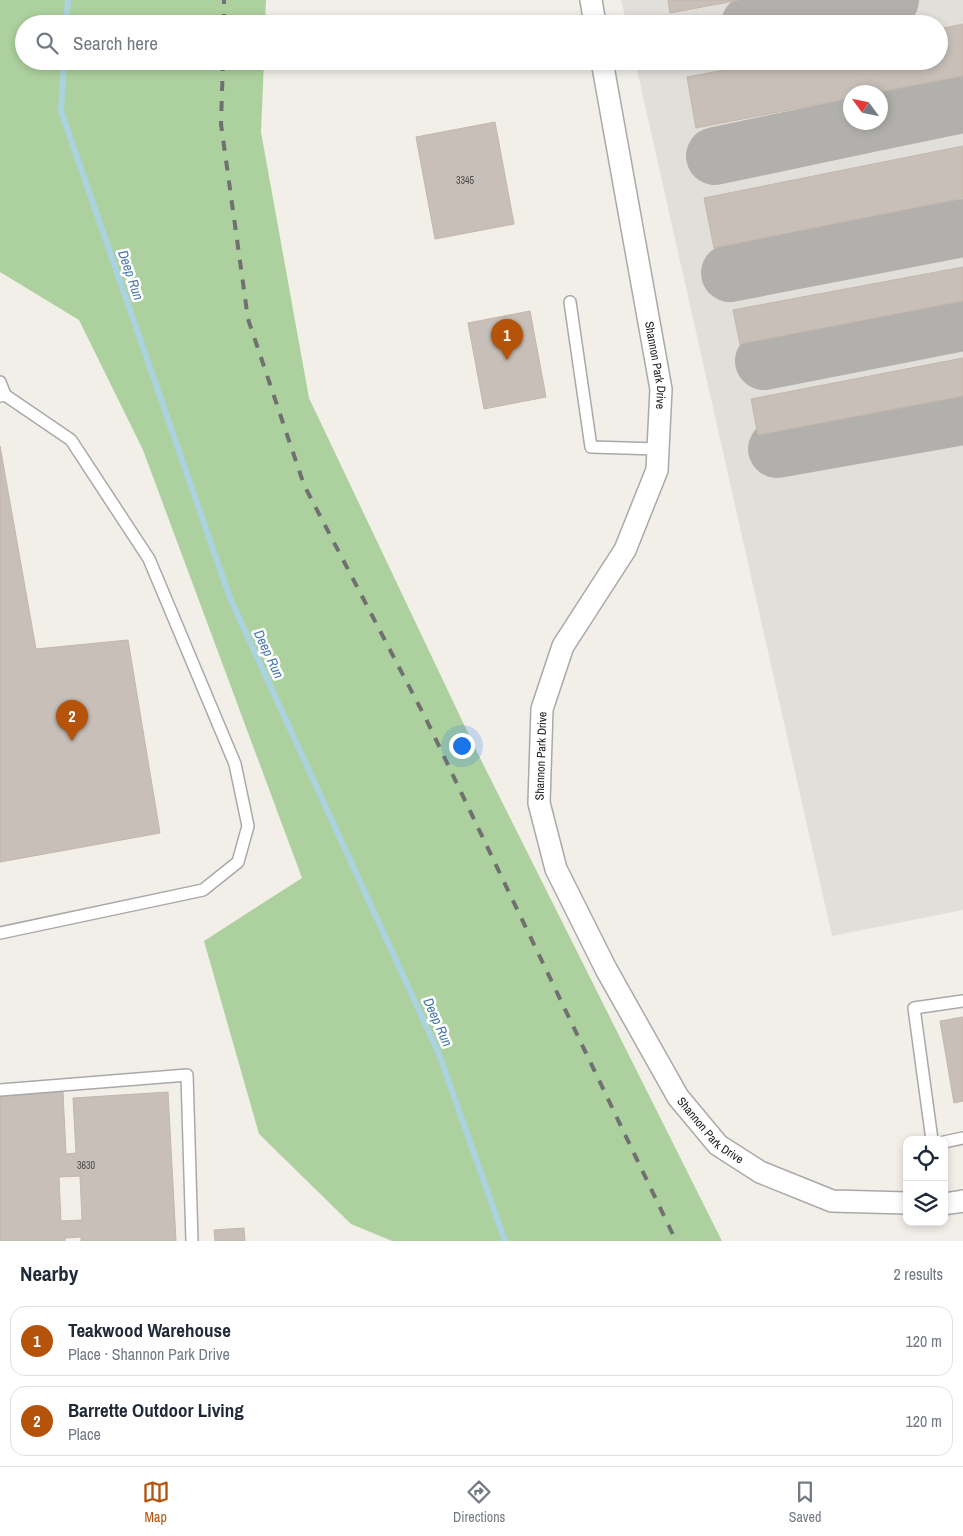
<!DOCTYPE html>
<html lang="en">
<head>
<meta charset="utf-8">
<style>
	:root { --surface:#fff; --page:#f2f2f3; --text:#1f2937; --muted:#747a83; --line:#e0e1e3; --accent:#b45309 }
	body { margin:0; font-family:"Archivo Narrow",sans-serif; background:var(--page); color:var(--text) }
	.controls { position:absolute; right:15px; bottom:15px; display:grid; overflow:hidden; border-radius:10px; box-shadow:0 2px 8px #0003 }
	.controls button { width:45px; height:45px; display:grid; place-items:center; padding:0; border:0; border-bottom:1px solid var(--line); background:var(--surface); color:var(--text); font:25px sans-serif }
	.compass { position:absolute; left:843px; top:85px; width:45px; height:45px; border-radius:50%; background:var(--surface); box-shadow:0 2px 8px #0003; rotate:303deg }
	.you { position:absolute; left:461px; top:745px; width:18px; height:18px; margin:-12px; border:4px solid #fff; border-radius:50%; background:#1a73e8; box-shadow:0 0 0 8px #1a73e833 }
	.badge { display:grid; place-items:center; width:32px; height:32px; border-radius:50%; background:var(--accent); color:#fff; font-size:16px; font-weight:700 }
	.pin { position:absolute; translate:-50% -41px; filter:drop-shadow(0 1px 2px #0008) }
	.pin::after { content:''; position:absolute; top:26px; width:18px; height:15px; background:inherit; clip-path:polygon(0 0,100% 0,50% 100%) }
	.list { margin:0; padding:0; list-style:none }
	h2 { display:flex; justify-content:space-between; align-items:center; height:65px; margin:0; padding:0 20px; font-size:21px }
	h2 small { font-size:16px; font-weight:400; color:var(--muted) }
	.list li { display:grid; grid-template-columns:32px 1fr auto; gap:15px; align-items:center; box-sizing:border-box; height:70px; margin:0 10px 10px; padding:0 10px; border:1px solid var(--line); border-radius:15px }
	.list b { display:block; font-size:19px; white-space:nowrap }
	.list p { margin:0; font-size:16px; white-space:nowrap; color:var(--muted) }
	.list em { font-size:16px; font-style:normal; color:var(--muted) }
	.icon { flex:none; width:28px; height:28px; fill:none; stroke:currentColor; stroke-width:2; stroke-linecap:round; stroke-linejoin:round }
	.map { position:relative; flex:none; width:963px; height:1241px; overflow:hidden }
	.search { position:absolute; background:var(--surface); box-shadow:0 2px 8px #0003; left:15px; right:15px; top:15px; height:55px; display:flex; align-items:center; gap:12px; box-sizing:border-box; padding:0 18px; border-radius:28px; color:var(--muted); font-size:19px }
	.sheet { height:225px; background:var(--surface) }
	nav { display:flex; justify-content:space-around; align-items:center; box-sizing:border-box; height:70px; border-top:1px solid var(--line); background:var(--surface); font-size:14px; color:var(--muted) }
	nav a { display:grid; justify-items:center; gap:2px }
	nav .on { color:var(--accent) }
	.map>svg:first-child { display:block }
	.airport { fill:#e1dfda; fill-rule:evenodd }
	.forest { fill:#add19e }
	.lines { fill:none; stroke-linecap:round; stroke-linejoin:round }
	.stream { stroke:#aad3df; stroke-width:6 }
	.taxiway { stroke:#b1b0ac; stroke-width:58 }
	.building { fill:#c7bfb8; stroke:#c4b6ab; fill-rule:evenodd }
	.lane-casing { stroke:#a9a9a9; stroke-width:14 }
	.street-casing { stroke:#a9a9a9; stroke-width:24 }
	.lane { stroke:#fff; stroke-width:11 }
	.street { stroke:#fff; stroke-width:21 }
	.rail { stroke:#707070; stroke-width:4; stroke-dasharray:10 10; stroke-linecap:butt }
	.labels { text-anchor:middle; stroke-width:5; stroke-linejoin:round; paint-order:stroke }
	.number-label { font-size:10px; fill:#4b4948 }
	.street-label { font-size:12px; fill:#222; stroke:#fff }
	.water-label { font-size:14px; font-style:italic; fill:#4a7aab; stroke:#fff }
</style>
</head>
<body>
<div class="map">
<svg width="963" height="1241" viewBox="0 0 963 1241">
	<rect width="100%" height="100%" fill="#f2efe9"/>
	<!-- airport -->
	<path class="airport" d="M621 0H963V910L832 936 635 61H939V24H627ZM850 92H880V122H850Z"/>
	<!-- forest -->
	<polygon class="forest" points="0,0 266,0 265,24 24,24 24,61 264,61 261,132 309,398 477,752 722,1241 392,1241 351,1224 259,1134 204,941 302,878 143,450 79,320 0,272"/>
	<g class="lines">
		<!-- stream -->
		<g class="stream">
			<polyline points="66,24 68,0"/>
			<polyline points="64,61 61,111 230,598 439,1054 505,1241"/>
		</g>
		<!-- taxiway -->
		<g class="taxiway">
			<polyline points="750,24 890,0"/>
			<polyline points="880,121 963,104"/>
			<polyline points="715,156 876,122"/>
			<polyline points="730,273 963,228"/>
			<polyline points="764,361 963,322"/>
			<polyline points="777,449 963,416"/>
		</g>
	</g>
	<!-- building -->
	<g class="building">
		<polygon points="668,0 740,0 670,13"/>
		<polygon points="963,24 963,76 879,92 850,92 850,98 696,128 687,77 771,61 939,61 939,29"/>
		<polygon points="495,122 514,224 435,239 416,137"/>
		<polygon points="963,146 963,198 714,248 704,198"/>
		<polygon points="963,267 963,301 740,344 733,310"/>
		<polygon points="530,311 546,397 484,409 468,323"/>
		<polygon points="963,358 963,396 758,435 751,399"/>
		<polygon points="0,446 36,649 128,640 160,833 0,862"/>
		<polygon points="963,1017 963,1101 954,1103 940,1021"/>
		<path d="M63 1092 66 1154 76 1153 73 1098 168 1092 176 1241H81V1237L65 1238V1241H0V1096ZM80 1176 82 1220 61 1221 59 1177Z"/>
		<polygon points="244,1228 245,1241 215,1241 214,1230"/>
	</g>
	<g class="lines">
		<!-- lane casing -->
		<g class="lane-casing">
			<g id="lane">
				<polyline points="570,302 591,447 658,449"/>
				<polyline points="0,382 5,395"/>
				<polyline points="0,396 5,395 71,440 149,559 235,764 248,826 238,862 203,890 0,933"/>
				<polyline points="0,1090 187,1075 192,1241"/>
				<polyline points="932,1140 914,1008 963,1001"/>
				<polyline points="944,1142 963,1138"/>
			</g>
		</g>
		<!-- street casing -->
		<g class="street-casing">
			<g id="street">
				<polyline points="591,0 595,24"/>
				<path id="s1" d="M602 61 661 389 657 470 625 550 563 646 542 709 539 803 556 869 606 969 678 1097 718 1145 760 1172 832 1201 907 1203"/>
				<polyline points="944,1204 963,1201"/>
			</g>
		</g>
		<!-- lane -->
		<use href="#lane" class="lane"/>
		<!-- street -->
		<use href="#street" class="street"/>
		<!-- rail -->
		<g class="rail">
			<polyline points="224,24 224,0"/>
			<polyline points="223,61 221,124 248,319 304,485 426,719 676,1241"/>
		</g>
	</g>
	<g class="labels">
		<!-- number labels -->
		<g class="number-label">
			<text x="465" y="184">3345</text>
			<text x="86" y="1169">3630</text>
		</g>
		<!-- street labels -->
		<g class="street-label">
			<text dy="4" stroke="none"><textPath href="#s1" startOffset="309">Shannon Park Drive</textPath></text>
			<text transform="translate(541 756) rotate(-88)" y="4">Shannon Park Drive</text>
			<text dy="4" stroke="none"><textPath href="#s1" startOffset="1149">Shannon Park Drive</textPath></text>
		</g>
		<!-- water labels -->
		<g class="water-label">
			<text transform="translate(131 275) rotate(71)" y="5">Deep Run</text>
			<text transform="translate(269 654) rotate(65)" y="5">Deep Run</text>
			<text transform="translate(438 1022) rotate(66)" y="5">Deep Run</text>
		</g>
	</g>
</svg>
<div class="controls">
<button><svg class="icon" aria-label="locate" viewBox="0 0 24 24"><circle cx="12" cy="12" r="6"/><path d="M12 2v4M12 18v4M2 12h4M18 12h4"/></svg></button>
<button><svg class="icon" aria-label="layers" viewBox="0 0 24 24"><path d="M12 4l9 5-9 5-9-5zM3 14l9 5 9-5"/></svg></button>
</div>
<svg class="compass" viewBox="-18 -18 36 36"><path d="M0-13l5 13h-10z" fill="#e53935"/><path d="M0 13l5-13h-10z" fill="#747a83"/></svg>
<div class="you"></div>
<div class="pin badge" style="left:507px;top:360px">1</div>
<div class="pin badge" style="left:72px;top:741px">2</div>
<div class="search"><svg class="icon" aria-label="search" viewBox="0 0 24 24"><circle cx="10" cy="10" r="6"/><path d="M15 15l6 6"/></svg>Search here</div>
</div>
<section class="sheet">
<h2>Nearby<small>2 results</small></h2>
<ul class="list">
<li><span class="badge">1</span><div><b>Teakwood Warehouse</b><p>Place · Shannon Park Drive</p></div><em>120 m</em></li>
<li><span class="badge">2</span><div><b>Barrette Outdoor Living</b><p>Place</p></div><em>120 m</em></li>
</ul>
</section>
<nav>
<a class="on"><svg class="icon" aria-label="map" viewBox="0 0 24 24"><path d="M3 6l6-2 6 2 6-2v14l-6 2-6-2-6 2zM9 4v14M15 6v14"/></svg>Map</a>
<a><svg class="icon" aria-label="directions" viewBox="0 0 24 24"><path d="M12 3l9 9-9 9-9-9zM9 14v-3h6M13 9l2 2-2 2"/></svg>Directions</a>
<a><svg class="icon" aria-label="saved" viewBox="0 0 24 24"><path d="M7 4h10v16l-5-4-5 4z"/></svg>Saved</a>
</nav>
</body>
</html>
